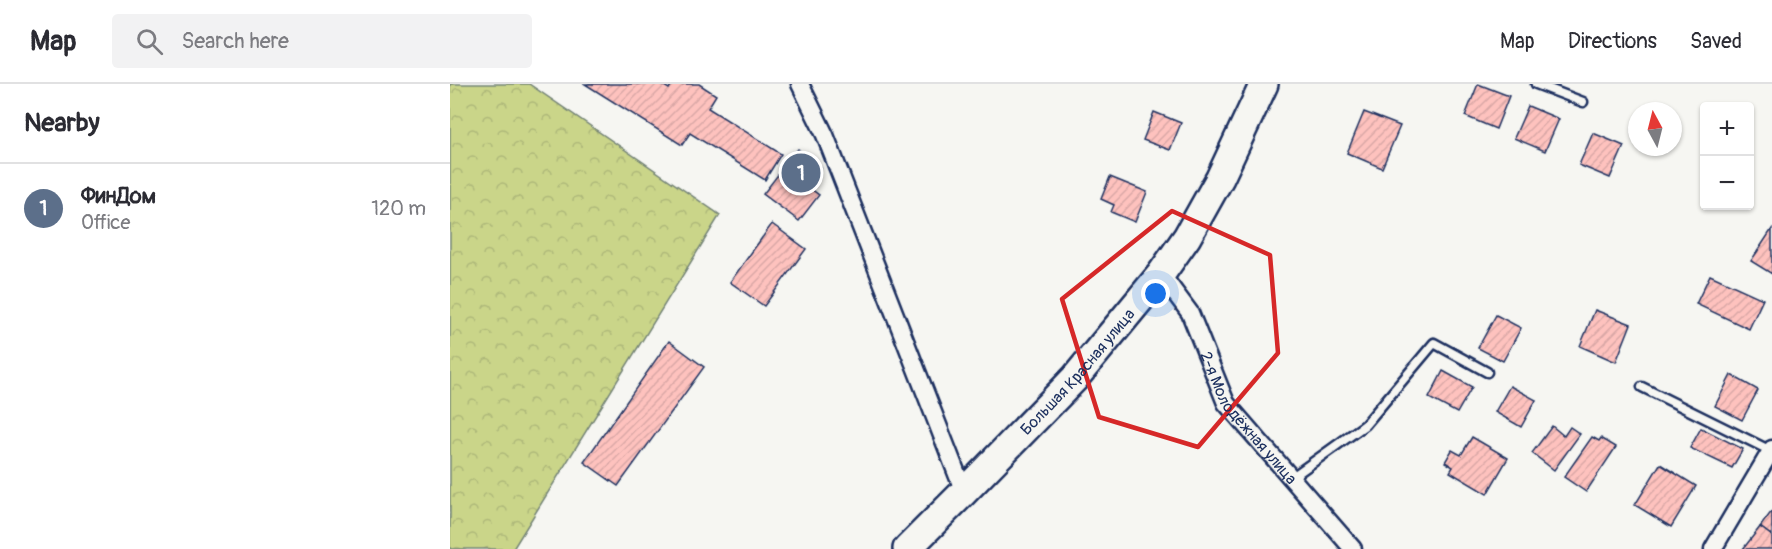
<!DOCTYPE html>
<html lang="en">
<head>
<meta charset="utf-8">
<style>
	:root { --surface:#fff; --page:#f2f2f3; --text:#2b2b33; --muted:#7c7c81; --line:#e1e1e2; --accent:#1b2f5e }
	body { margin:0; font-family:Pangolin,sans-serif; background:var(--page); color:var(--text) }
	.controls { position:absolute; right:18px; top:18px; display:grid; overflow:hidden; border-radius:6px; box-shadow:0 2px 4px #0004 }
	.controls button { width:54px; height:54px; display:grid; place-items:center; padding:0; border:0; border-bottom:2px solid var(--line); background:var(--surface); color:var(--text); font:30px sans-serif }
	.compass { position:absolute; left:1178px; top:18px; width:54px; height:54px; border-radius:50%; background:var(--surface); box-shadow:0 2px 4px #0004; rotate:353deg }
	.you { position:absolute; left:706px; top:210px; width:21px; height:21px; margin:-15px; border:4px solid #fff; border-radius:50%; background:#1a73e8; box-shadow:0 0 0 9px #1a73e833 }
	.badge { display:grid; place-items:center; width:39px; height:39px; border-radius:50%; background:var(--accent); color:#fff; font-size:20px; font-weight:700 }
	.pin { position:absolute; translate:-50% -50%; border:3px solid #fff; box-shadow:0 2px 6px #0006 }
	.list { margin:0; padding:0; list-style:none }
	h2 { display:flex; justify-content:space-between; align-items:center; height:78px; margin:0; padding:0 24px; font-size:26px }
	h2 small { font-size:20px; font-weight:400; color:var(--muted) }
	.list li { display:grid; grid-template-columns:39px 1fr auto; gap:18px; align-items:center; box-sizing:border-box; height:90px; padding:0 24px; border-top:2px solid var(--line) }
	.list b { display:block; font-size:22px; white-space:nowrap }
	.list p { margin:0; font-size:20px; white-space:nowrap; color:var(--muted) }
	.list em { font-size:20px; font-style:normal; color:var(--muted) }
	.icon { flex:none; width:33px; height:33px; fill:none; stroke:currentColor; stroke-width:2; stroke-linecap:round; stroke-linejoin:round }
	.map { position:relative; flex:none; width:1322px; height:465px; overflow:hidden }
	header { display:flex; align-items:center; gap:36px; box-sizing:border-box; height:84px; padding:0 30px; background:var(--surface); border-bottom:2px solid var(--line) }
	header strong { font-size:28px }
	nav { display:flex; gap:33px; margin-inline-start:auto; font-size:21px }
	.search { width:420px; height:54px; background:var(--page); display:flex; align-items:center; gap:15px; box-sizing:border-box; padding:0 21px; border-radius:6px; color:var(--muted); font-size:22px }
	main { display:flex }
	aside { flex:1; background:var(--surface) }
	.map>svg:first-child { display:block }
	.forest { fill:url(#forest-crowns); stroke:#728274; stroke-width:1.5 }
	.building { fill:url(#building-hatch); stroke:#1b2f5e; stroke-width:1.5 }
	.lines { fill:none; stroke-linecap:round; stroke-linejoin:round }
	.lane-casing { stroke:#1b2f5e; stroke-width:13 }
	.street-casing { stroke:#1b2f5e; stroke-width:21 }
	.primary-casing { stroke:#1b2f5e; stroke-width:32 }
	.lane { stroke:#f6f6f2; stroke-width:8 }
	.street { stroke:#f6f6f2; stroke-width:16 }
	.primary { stroke:#f6f6f2; stroke-width:27 }
	.marked { fill:none; stroke:#d62828; stroke-width:4.5; stroke-linejoin:round }
	.labels { text-anchor:middle; stroke-width:6; stroke-linejoin:round; paint-order:stroke }
	.street-label { font-size:16px; fill:#1b2f5e; stroke:#f6f6f2 }
</style>
</head>
<body>
<header>
<strong>Map</strong>
<div class="search"><svg class="icon" aria-label="search" viewBox="0 0 24 24"><circle cx="10" cy="10" r="6"/><path d="M15 15l6 6"/></svg>Search here</div>
<nav><a>Map</a><a>Directions</a><a>Saved</a></nav>
</header>
<main>
<aside>
<h2>Nearby<small></small></h2>
<ul class="list">
<li><span class="badge" style="background:#5c6f8a">1</span><div><b>ФинДом</b><p>Office</p></div><em>120 m</em></li>
</ul>
</aside>
<div class="map">
<svg width="1322" height="465" viewBox="0 0 1322 465">
	<defs>
		<pattern id="forest-crowns" width="20" height="18" patternUnits="userSpaceOnUse" patternTransform="scale(1.5)"><rect width="20" height="18" fill="#cad589"/><path d="M2 6a3 3 0 1 1 6 0M12 15a3 3 0 1 1 6 0" fill="none" stroke="#adb779"/></pattern>
		<pattern id="building-hatch" width="6" height="6" patternUnits="userSpaceOnUse" patternTransform="scale(1.5)"><rect width="6" height="6" fill="#fec2be"/><path d="M-1 1l2-2M0 6l6-6M5 7l2-2" fill="none" stroke="#d9a7a6"/></pattern>
	</defs>
	<rect width="100%" height="100%" fill="#f6f6f2"/>
	<filter id="ink" filterUnits="userSpaceOnUse"><feTurbulence type="fractalNoise" baseFrequency=".0167" numOctaves="2"/><feDisplacementMap in="SourceGraphic" scale="12" xChannelSelector="R" yChannelSelector="G"/><feConvolveMatrix kernelMatrix="1 2 1 2 8 2 1 2 1" color-interpolation-filters="sRGB"/></filter>
	<g filter="url(#ink)">
		<!-- forest -->
		<polygon class="forest" points="0,0 79,0 270,131 63,465 0,465"/>
		<!-- building -->
		<g class="building">
			<polygon points="135,0 211,0 219,5 222,0 249,0 266,11 258,24 331,70 315,96 240,49 232,61"/>
			<polygon points="1028,0 1059,12 1046,45 1015,32"/>
			<polygon points="1078,22 1109,35 1095,67 1064,54"/>
			<polygon points="704,28 731,39 720,66 693,56"/>
			<polygon points="914,28 950,42 932,84 897,69"/>
			<polygon points="1143,49 1174,62 1160,94 1129,81"/>
			<polygon points="348,65 371,84 357,102 369,111 349,137 313,110"/>
			<polygon points="660,93 697,108 685,138 661,128 664,121 651,115"/>
			<polygon points="322,140 356,165 314,222 280,198"/>
			<polygon points="1322,145 1322,190 1301,177"/>
			<polygon points="1260,191 1313,215 1299,245 1246,220"/>
			<polygon points="1145,226 1181,240 1166,278 1130,262"/>
			<polygon points="1046,231 1071,244 1053,277 1028,264"/>
			<polygon points="219,257 254,283 168,402 134,378"/>
			<polygon points="993,287 1022,303 1007,329 979,314"/>
			<polygon points="1281,291 1308,306 1292,336 1265,322"/>
			<polygon points="1060,302 1086,316 1071,343 1045,328"/>
			<polygon points="1102,342 1114,352 1120,343 1130,350 1104,386 1082,369"/>
			<polygon points="1251,344 1293,365 1282,384 1240,364"/>
			<polygon points="1022,353 1058,374 1037,410 1000,388 1003,383 995,378 1002,366 1011,371"/>
			<polygon points="1142,353 1149,357 1151,354 1166,363 1136,408 1114,393"/>
			<polygon points="1210,380 1246,402 1221,443 1185,421"/>
			<polygon points="1322,427 1322,452 1310,443"/>
			<polygon points="1310,443 1322,452 1322,465 1293,465"/>
		</g>
		<g class="lines">
			<!-- lane casing -->
			<g class="lane-casing">
				<g id="lane">
					<polyline points="1086,0 1133,18"/>
					<polyline points="1192,303 1321,367"/>
					<polyline points="841,394 915,341 984,259 1037,288"/>
				</g>
			</g>
			<!-- street casing -->
			<g class="street-casing">
				<g id="street">
					<polyline points="350,0 375,51 514,408"/>
					<path id="s1" d="M711 190 740 229 776 319 903 465"/>
					<polyline points="1263,465 1322,365"/>
				</g>
			</g>
			<!-- primary casing -->
			<g class="primary-casing">
				<g id="primary">
					<path id="s2" d="M457 465 514 408 625 294 711 190 737 153 770 94 814 0"/>
				</g>
			</g>
			<!-- lane -->
			<use href="#lane" class="lane"/>
			<!-- street -->
			<use href="#street" class="street"/>
			<!-- primary -->
			<use href="#primary" class="primary"/>
		</g>
	</g>
	<!-- marked area -->
	<path class="marked" d="M722 127 820 171 828 269 748 363 649 333 612 215Z"/>
	<g class="labels">
		<!-- street labels -->
		<g class="street-label">
			<text dy="6" stroke="none"><textPath href="#s2" startOffset="246">Большая Красная улица</textPath></text>
			<text dy="6" stroke="none"><textPath href="#s1" startOffset="170">2-я Молодёжная улица</textPath></text>
		</g>
	</g>
</svg>
<div class="controls">
<button>+</button>
<button>−</button>
</div>
<svg class="compass" viewBox="-18 -18 36 36"><path d="M0-13l5 13h-10z" fill="#e53935"/><path d="M0 13l5-13h-10z" fill="#7c7c81"/></svg>
<div class="you"></div>
<div class="pin badge" style="left:351px;top:89px;background:#5c6f8a">1</div>
</div>
</main>
</body>
</html>
